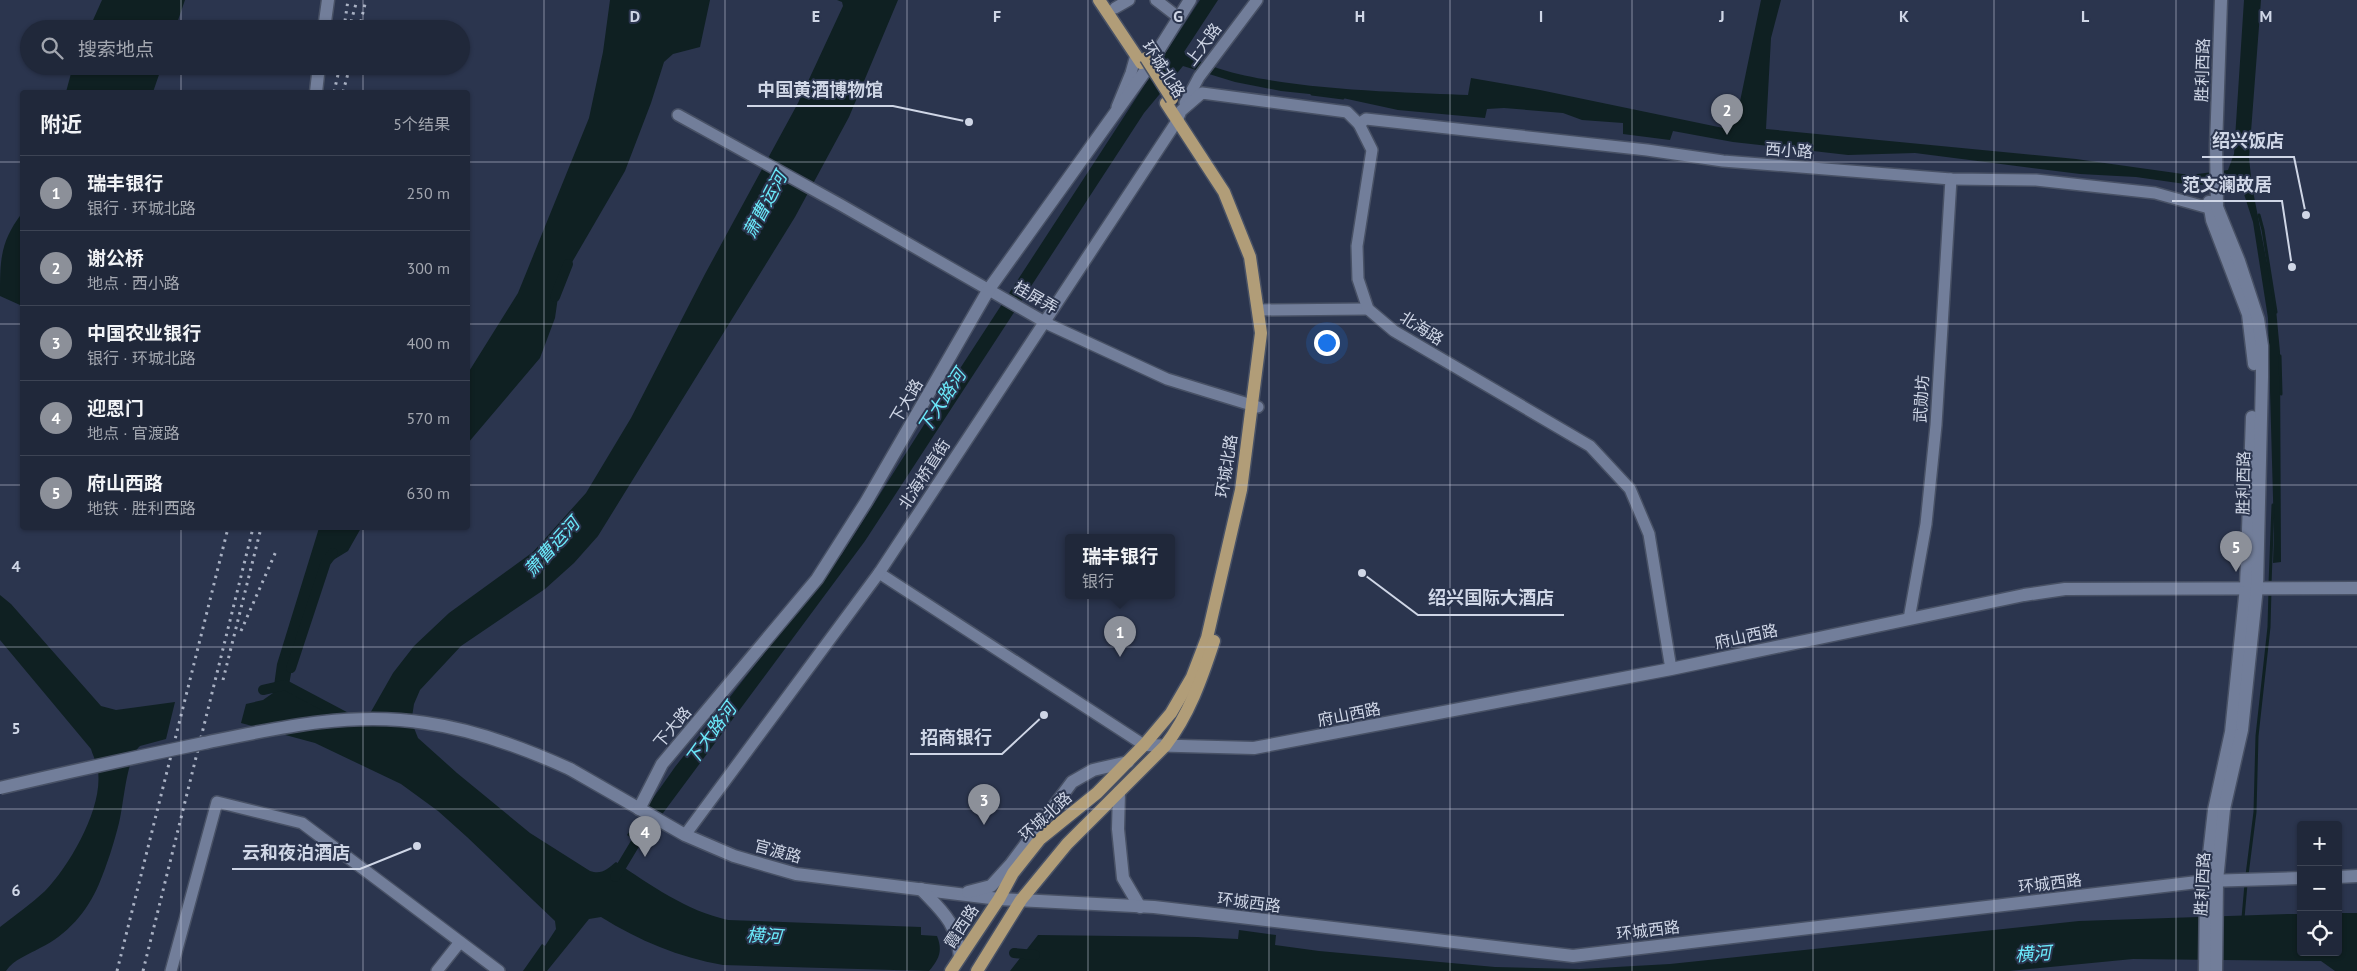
<!DOCTYPE html>
<html lang="zh">
<head>
<meta charset="utf-8">
<style>
	:root { --surface:#20283a; --page:#283042; --text:#f1f3f6; --muted:#a2a6af; --line:#3d4454; --accent:#8c9099 }
	body { margin:0; font-family:"PT Sans","Noto Sans SC",sans-serif; background:var(--page); color:var(--text) }
	.controls { position:absolute; right:15px; bottom:15px; display:grid; overflow:hidden; border-radius:5px; box-shadow:0 1px 4px #0004 }
	.controls button { width:45px; height:45px; display:grid; place-items:center; padding:0; border:0; border-bottom:1px solid var(--line); background:var(--surface); color:var(--text); font:25px sans-serif }
	.you { position:absolute; left:1326px; top:342px; width:18px; height:18px; margin:-12px; border:4px solid #fff; border-radius:50%; background:#1a73e8; box-shadow:0 0 0 8px #1a73e833 }
	.badge { display:grid; place-items:center; width:32px; height:32px; border-radius:50%; background:var(--accent); color:#fff; font-size:16px; font-weight:700 }
	.pin { position:absolute; translate:-50% -41px; filter:drop-shadow(0 1px 2px #0008) }
	.pin::after { content:''; position:absolute; top:26px; width:18px; height:15px; background:inherit; clip-path:polygon(0 0,100% 0,50% 100%) }
	.popup { position:absolute; left:1065px; top:534px; width:110px; height:65px; box-sizing:border-box; display:grid; place-content:center; border-radius:5px; background:var(--surface); filter:drop-shadow(0 1px 4px #0005); font-size:16px; white-space:nowrap; color:var(--muted) }
	.popup b { font-size:19px; color:var(--text) }
	.popup::after { content:''; position:absolute; left:50%; top:100%; margin-left:-10px; border:10px solid transparent; border-top-color:var(--surface) }
	.list { margin:0; padding:0; list-style:none }
	h2 { display:flex; justify-content:space-between; align-items:center; height:65px; margin:0; padding:0 20px; font-size:21px }
	h2 small { font-size:16px; font-weight:400; color:var(--muted) }
	.list li { display:grid; grid-template-columns:32px 1fr auto; gap:15px; align-items:center; box-sizing:border-box; height:75px; padding:0 20px; border-top:1px solid var(--line) }
	.list b { display:block; font-size:19px; white-space:nowrap }
	.list p { margin:0; font-size:16px; white-space:nowrap; color:var(--muted) }
	.list em { font-size:16px; font-style:normal; color:var(--muted) }
	.icon { flex:none; width:28px; height:28px; fill:none; stroke:currentColor; stroke-width:2; stroke-linecap:round; stroke-linejoin:round }
	.map { position:relative; flex:none; width:2357px; height:971px; overflow:hidden }
	.search { position:absolute; background:var(--surface); box-shadow:0 1px 4px #0004; left:20px; top:20px; width:450px; height:55px; display:flex; align-items:center; gap:12px; box-sizing:border-box; padding:0 18px; border-radius:28px; color:var(--muted); font-size:19px }
	.panel { position:absolute; background:var(--surface); box-shadow:0 1px 4px #0004; left:20px; top:90px; width:450px; height:440px; border-radius:5px }
	.map>svg:first-child { display:block }
	.water { fill:#0f2022 }
	.lines { fill:none; stroke-linecap:round; stroke-linejoin:round }
	.stream { stroke:#0f2022; stroke-width:3 }
	.canal { stroke:#0f2022; stroke-width:10 }
	.minor-casing { stroke:#485165; stroke-width:14 }
	.tertiary-casing { stroke:#485165; stroke-width:15 }
	.secondary-casing { stroke:#485165; stroke-width:15 }
	.primary-casing { stroke:#485165; stroke-width:15 }
	.minor { stroke:#727e9a; stroke-width:11 }
	.tertiary { stroke:#727e9a; stroke-width:12 }
	.secondary { stroke:#727e9a; stroke-width:12 }
	.primary { stroke:#b19d78; stroke-width:12 }
	.rail { stroke:#a9b1c3; stroke-width:3; stroke-dasharray:2.5 5; stroke-linecap:butt }
	.tertiary-bridge-casing { stroke:#485165; stroke-width:15; stroke-linecap:butt }
	.primary-bridge-casing { stroke:#485165; stroke-width:15; stroke-linecap:butt }
	.tertiary-bridge { stroke:#727e9a; stroke-width:12 }
	.primary-bridge { stroke:#b19d78; stroke-width:12 }
	.grid { fill:none; stroke:#cfd6e6; stroke-width:1; stroke-opacity:0.55 }
	.labels { text-anchor:middle; stroke-width:4; stroke-linejoin:round; paint-order:stroke }
	.street-label { font-size:16px; fill:#cfd6e6; stroke:#2b354e }
	.water-label { font-size:18px; font-style:italic; fill:#6beafb; stroke:#2b354e }
	.grid-label { font-size:16px; text-anchor:middle; font-weight:bold; fill:#cfd6e6; stroke:#2b354e; stroke-width:4; stroke-linejoin:round; paint-order:stroke }
	.leader { fill:none; stroke:#cfd6e6; stroke-width:2 }
	.callout-dot { fill:#cfd6e6; stroke:#2b354e; stroke-width:2 }
	.callout-label { font-size:18px; text-anchor:middle; font-weight:bold; fill:#cfd6e6; stroke:#2b354e; stroke-width:4; stroke-linejoin:round; paint-order:stroke }
</style>
</head>
<body>
<div class="map">
<svg width="2357" height="971" viewBox="0 0 2357 971">
	<rect width="100%" height="100%" fill="#2b354e"/>
	<!-- water -->
	<g class="water">
		<polygon points="102,0 185,0 175,29 89,29"/>
		<polygon points="610,0 710,0 700,47 673,54 664,62 651,103 625,171 560,283 555,318 540,358 468,443 468,373 518,293 589,118 603,52"/>
		<path d="M837 0H898L849 117 795 217 598 536 574 563 545 589 461 646 420 690 414 704 412 717 414 728 418 738 457 773 530 833 590 871C602 875 607 869 616 862 650 885 687 911 728 920L921 927V935L937 936C943 951 939 959 929 971L723 965C678 957 640 941 601 917L589 919 547 971H523L542 944 545 946 556 929 555 921 467 837 438 811 401 784 315 743 241 723 246 704 263 700 273 693 277 664 319 528H361L348 551 325 565 317 577 293 663 288 690 358 726 364 724 393 673 414 646 449 613 533 552 586 493 631 418 705 274 798 103 843 6 842 2Z"/>
		<path d="M1200 0H1218L1184 52C1233 90 1403 92 1468 95L1471 78 1540 90 1728 129 1733 110 1738 111 1761 0H1781L1771 38 1766 129 2076 159 2190 175 2228 170 2234 154 2244 0H2261L2249 158 2252 186 2276 309 2280 352 2281 562 2273 563 2274 533 2268 318 2253 222 2244 194 2238 186 2230 184 2192 185 2136 177 2080 174 1915 153 1848 155 1733 142 1673 131 1670 140 1623 134V123L1582 120 1563 113 1504 108 1487 109 1485 118 1398 110 1338 97 1281 91 1235 82 1183 66 1144 113 865 541 640 844 627 835 675 767 842 554 946 390Z"/>
		<polygon points="73,66 162,66 153,92 66,92"/>
		<path d="M22 213V305H20L0 296C0 260 0 242 22 213Z"/>
		<path d="M0 595 11 604 101 706 116 710 175 702 166 739 140 746C126 758 124 804 119 823 114 843 107 865 99 884 87 912 67 935 40 948 28 955 14 959 6 971H0V927C15 915 31 904 45 891 70 865 103 808 98 771 97 763 93 756 91 749L0 640Z"/>
		<polygon points="2338,913 2357,913 2357,971 2335,971 2321,961 2133,959 2009,971 1010,971 1038,935 1197,937 1238,939 1239,930 1276,935 1275,945 1319,951 1495,967 1580,969 1670,964 2079,921 2288,914 2301,914 2301,952 2338,952"/>
	</g>
	<g class="lines">
		<!-- stream -->
		<g class="stream">
			<polyline points="1312,94 1343,98"/>
			<polyline points="2259,215 2263,230 2276,312"/>
			<polyline points="2280,356 2281,394"/>
			<polyline points="2270,584 2273,505"/>
			<polyline points="2247,875 2255,812 2257,736 2269,627 2270,590"/>
			<polyline points="2243,918 2246,884"/>
		</g>
		<!-- canal -->
		<g class="canal">
			<polyline points="555,297 568,264"/>
			<polyline points="291,668 326,562 333,553"/>
			<polyline points="263,690 285,685 351,720"/>
			<polyline points="615,877 639,837"/>
			<polyline points="1014,953 1035,955"/>
		</g>
		<!-- minor casing -->
		<g class="minor-casing">
			<g id="minor">
				<polyline points="1156,0 1178,17"/>
				<polyline points="1115,8 1129,0"/>
				<polyline points="1185,103 1199,77 1257,0"/>
				<polyline points="1117,107 1131,73 1136,55"/>
				<polyline points="678,115 841,205 1050,325 1167,379 1258,407"/>
				<polyline points="1359,124 1366,119 1647,150 1723,161 1951,179 2036,180 2155,193 2209,208 2217,207"/>
				<polyline points="1258,310 1368,309"/>
				<polyline points="879,573 1144,745"/>
				<polyline points="1909,619 1926,524 1936,425 1951,179"/>
				<polyline points="685,835 879,573 1177,121 1181,111 1202,93 1347,112 1359,124 1372,150 1357,246 1358,279 1368,309 1394,331 1590,446 1630,489 1649,534 1671,669"/>
				<polyline points="171,971 217,802 302,823 499,971"/>
				<polyline points="437,971 460,942"/>
			</g>
		</g>
		<!-- tertiary casing -->
		<g class="tertiary-casing">
			<g id="tertiary">
				<polyline points="324,29 328,0"/>
				<polyline points="316,92 319,66"/>
				<polyline points="1144,745 1254,748 1671,669 2024,595 2065,589 2357,588"/>
				<polyline points="570,769 685,835 734,856 796,874 999,899"/>
				<polyline points="1119,792 1118,829 1123,878 1140,907"/>
				<polyline points="639,809 662,764 817,579 866,502 989,289 1146,70 1190,0"/>
				<path d="M921 889C943 912 957 923 960 957"/>
				<polyline points="968,892 991,886 1011,864 1072,782 1093,770 1128,762"/>
			</g>
		</g>
		<!-- secondary casing -->
		<g class="secondary-casing">
			<g id="secondary">
				<polyline points="2209,202 2212,220 2248,314 2254,364"/>
				<polyline points="2338,877 2357,876"/>
				<polyline points="999,899 1154,907 1573,956 2206,881 2301,878"/>
				<polyline points="2205,971 2206,881 2214,810 2231,732 2246,587 2252,417"/>
				<polyline points="2216,971 2217,881 2224,809 2242,730 2257,587 2262,377 2262,346 2258,319 2239,261 2217,207 2216,146 2221,0"/>
			</g>
		</g>
		<!-- primary casing -->
		<g class="primary-casing">
			<g id="primary">
				<polyline points="1099,0 1141,63"/>
				<polyline points="951,971 999,899 1013,873 1040,839 1097,793 1144,745 1171,713 1192,677 1207,638 1241,490 1261,333 1250,257 1224,192 1166,103"/>
				<path d="M977 971 1021 900 1067 844 1165 746C1189 715 1202 678 1214 641"/>
			</g>
		</g>
		<!-- minor -->
		<use href="#minor" class="minor"/>
		<!-- tertiary -->
		<use href="#tertiary" class="tertiary"/>
		<!-- secondary -->
		<use href="#secondary" class="secondary"/>
		<!-- primary -->
		<use href="#primary" class="primary"/>
		<!-- rail -->
		<g class="rail">
			<polyline points="345,21 348,0"/>
			<polyline points="349,29 357,0"/>
			<polyline points="359,29 366,0"/>
			<polyline points="334,92 340,66"/>
			<polyline points="343,92 350,66"/>
			<polyline points="241,631 277,549"/>
			<polyline points="223,680 261,528"/>
			<polyline points="117,971 228,528"/>
			<polyline points="143,971 253,528"/>
		</g>
		<!-- tertiary-bridge casing -->
		<g class="tertiary-bridge-casing">
			<path id="tertiary-bridge" d="M0 788C68 772 136 757 204 743 277 728 351 711 426 723 476 730 524 748 570 769"/>
		</g>
		<!-- primary-bridge casing -->
		<g class="primary-bridge-casing">
			<polyline id="primary-bridge" points="1146,58 1172,99"/>
		</g>
		<!-- tertiary-bridge -->
		<use href="#tertiary-bridge" class="tertiary-bridge"/>
		<!-- primary-bridge -->
		<use href="#primary-bridge" class="primary-bridge"/>
	</g>
	<!-- grid -->
	<path class="grid" d="M181 0V29M363 0V29M544 0V971M725 0V971M907 0V971M1088 0V971M1269 0V971M1450 0V971M1632 0V971M1813 0V971M1994 0V971M2176 0V971M181 66V92M363 66V92M0 162H22M468 162H2357M0 324H22M468 324H2357M0 485H22M468 485H2357M181 528V971M363 528V971M0 647H2357M0 809H2357"/>
	<g class="labels">
		<!-- street labels -->
		<g class="street-label">
			<text transform="translate(1203 44) rotate(-53)" y="6">上大路</text>
			<text transform="translate(1164 69) rotate(57)" y="6">环城北路</text>
			<text transform="translate(2202 70) rotate(-88)" y="6">胜利西路</text>
			<text transform="translate(1789 150) rotate(4)" y="6">西小路</text>
			<text transform="translate(1036 297) rotate(30)" y="6">桂屏弄</text>
			<text transform="translate(1422 328) rotate(32)" y="6">北海路</text>
			<text transform="translate(1921 399) rotate(-87)" y="6">武勋坊</text>
			<text transform="translate(906 401) rotate(-60)" y="6">下大路</text>
			<text transform="translate(1226 466) rotate(-81)" y="6">环城北路</text>
			<text transform="translate(924 474) rotate(-57)" y="6">北海桥直街</text>
			<text transform="translate(2243 483) rotate(-89)" y="6">胜利西路</text>
			<text transform="translate(1746 636) rotate(-12)" y="6">府山西路</text>
			<text transform="translate(1349 714) rotate(-11)" y="6">府山西路</text>
			<text transform="translate(672 727) rotate(-50)" y="6">下大路</text>
			<text transform="translate(1045 816) rotate(-42)" y="6">环城北路</text>
			<text transform="translate(778 851) rotate(15)" y="6">官渡路</text>
			<text transform="translate(2050 883) rotate(-7)" y="6">环城西路</text>
			<text transform="translate(2202 884) rotate(-87)" y="6">胜利西路</text>
			<text transform="translate(1249 902) rotate(7)" y="6">环城西路</text>
			<text transform="translate(961 926) rotate(-57)" y="6">霞西路</text>
			<text transform="translate(1648 930) rotate(-7)" y="6">环城西路</text>
		</g>
		<!-- water labels -->
		<g class="water-label">
			<text transform="translate(765 205) rotate(-62)" y="6">萧曹运河</text>
			<text transform="translate(942 401) rotate(-57)" y="6">下大路河</text>
			<text transform="translate(552 547) rotate(-48)" y="6">萧曹运河</text>
			<text transform="translate(711 734) rotate(-54)" y="6">下大路河</text>
			<text transform="translate(764 936) rotate(3)" y="6">横河</text>
			<text transform="translate(2033 954) rotate(-4)" y="6">横河</text>
		</g>
	</g>
	<g class="grid-label">
		<text x="635" y="22">D</text>
		<text x="816" y="22">E</text>
		<text x="997" y="22">F</text>
		<text x="1178" y="22">G</text>
		<text x="1360" y="22">H</text>
		<text x="1541" y="22">I</text>
		<text x="1722" y="22">J</text>
		<text x="1904" y="22">K</text>
		<text x="2085" y="22">L</text>
		<text x="2266" y="22">M</text>
		<text x="16" y="572">4</text>
		<text x="16" y="734">5</text>
		<text x="16" y="896">6</text>
	</g>
	<!-- callouts -->
	<path class="leader" d="M969 122L893 106H747M2306 215L2294 157H2202M2292 267L2282 201H2172M1362 573L1418 615H1564M1044 715L1002 754H910M417 846L360 869H232"/>
	<g class="callout-dot">
		<circle cx="969" cy="122" r="5"/>
		<circle cx="2306" cy="215" r="5"/>
		<circle cx="2292" cy="267" r="5"/>
		<circle cx="1362" cy="573" r="5"/>
		<circle cx="1044" cy="715" r="5"/>
		<circle cx="417" cy="846" r="5"/>
	</g>
	<g class="callout-label">
		<text x="820" y="96">中国黄酒博物馆</text>
		<text x="2248" y="147">绍兴饭店</text>
		<text x="2227" y="191">范文澜故居</text>
		<text x="1491" y="604">绍兴国际大酒店</text>
		<text x="956" y="744">招商银行</text>
		<text x="296" y="859">云和夜泊酒店</text>
	</g>
</svg>
<div class="controls">
<button>+</button>
<button>−</button>
<button><svg class="icon" aria-label="locate" viewBox="0 0 24 24"><circle cx="12" cy="12" r="6"/><path d="M12 2v4M12 18v4M2 12h4M18 12h4"/></svg></button>
</div>
<div class="you"></div>
<div class="pin badge" style="left:1120px;top:657px">1</div>
<div class="popup"><b>瑞丰银行</b>银行</div>
<div class="pin badge" style="left:1727px;top:135px">2</div>
<div class="pin badge" style="left:984px;top:825px">3</div>
<div class="pin badge" style="left:645px;top:857px">4</div>
<div class="pin badge" style="left:2236px;top:572px">5</div>
<div class="search"><svg class="icon" aria-label="search" viewBox="0 0 24 24"><circle cx="10" cy="10" r="6"/><path d="M15 15l6 6"/></svg>搜索地点</div>
<section class="panel">
<h2>附近<small>5个结果</small></h2>
<ul class="list">
<li><span class="badge">1</span><div><b>瑞丰银行</b><p>银行 · 环城北路</p></div><em>250 m</em></li>
<li><span class="badge">2</span><div><b>谢公桥</b><p>地点 · 西小路</p></div><em>300 m</em></li>
<li><span class="badge">3</span><div><b>中国农业银行</b><p>银行 · 环城北路</p></div><em>400 m</em></li>
<li><span class="badge">4</span><div><b>迎恩门</b><p>地点 · 官渡路</p></div><em>570 m</em></li>
<li><span class="badge">5</span><div><b>府山西路</b><p>地铁 · 胜利西路</p></div><em>630 m</em></li>
</ul>
</section>
</div>
</body>
</html>
